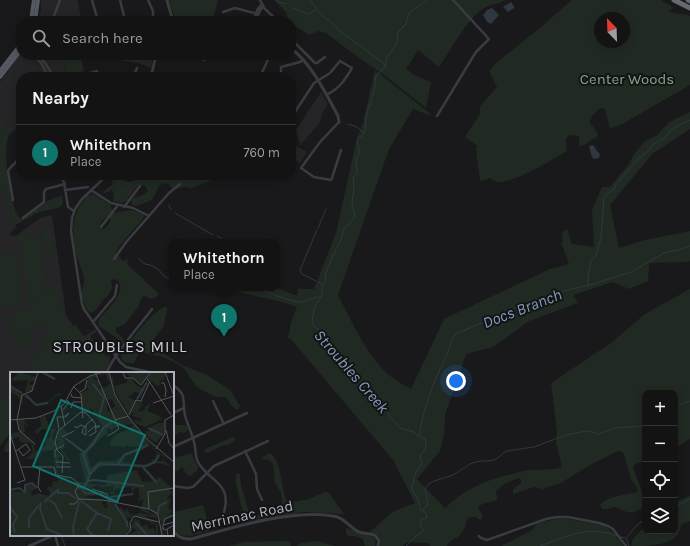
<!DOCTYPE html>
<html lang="en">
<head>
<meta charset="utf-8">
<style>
	:root { --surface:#131314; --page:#202022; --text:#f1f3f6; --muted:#9d9ea0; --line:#323234; --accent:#0f766e }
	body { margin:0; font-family:Karla,sans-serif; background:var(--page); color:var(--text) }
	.controls { position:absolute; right:12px; bottom:12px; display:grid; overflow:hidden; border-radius:8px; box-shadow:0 2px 10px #0003 }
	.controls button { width:36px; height:36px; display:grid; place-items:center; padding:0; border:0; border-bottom:1px solid var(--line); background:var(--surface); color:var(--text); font:20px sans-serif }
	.compass { position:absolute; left:594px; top:12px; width:36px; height:36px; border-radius:50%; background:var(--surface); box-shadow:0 2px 10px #0003; rotate:337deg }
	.you { position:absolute; left:456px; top:381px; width:14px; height:14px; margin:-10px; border:3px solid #fff; border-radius:50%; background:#1a73e8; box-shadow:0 0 0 6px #1a73e833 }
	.badge { display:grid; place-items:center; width:26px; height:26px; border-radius:50%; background:var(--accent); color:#fff; font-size:13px; font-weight:700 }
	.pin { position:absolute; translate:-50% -33px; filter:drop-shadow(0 1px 2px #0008) }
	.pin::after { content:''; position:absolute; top:21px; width:14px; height:12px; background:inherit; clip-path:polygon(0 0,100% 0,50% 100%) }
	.popup { position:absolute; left:169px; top:239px; width:110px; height:52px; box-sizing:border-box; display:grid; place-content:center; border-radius:8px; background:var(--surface); filter:drop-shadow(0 1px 3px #0005); font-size:13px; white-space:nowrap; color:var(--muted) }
	.popup b { font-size:15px; color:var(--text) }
	.popup::after { content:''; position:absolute; left:50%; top:100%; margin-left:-8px; border:8px solid transparent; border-top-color:var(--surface) }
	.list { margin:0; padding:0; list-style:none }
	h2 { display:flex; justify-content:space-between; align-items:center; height:52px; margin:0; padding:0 16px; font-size:17px }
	h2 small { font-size:13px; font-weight:400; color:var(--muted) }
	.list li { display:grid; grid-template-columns:26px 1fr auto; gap:12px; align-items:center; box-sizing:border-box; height:56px; padding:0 16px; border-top:1px solid var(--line) }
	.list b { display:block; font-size:15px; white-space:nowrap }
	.list p { margin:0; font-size:13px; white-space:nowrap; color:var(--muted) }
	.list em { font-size:13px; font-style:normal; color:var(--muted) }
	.icon { flex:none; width:22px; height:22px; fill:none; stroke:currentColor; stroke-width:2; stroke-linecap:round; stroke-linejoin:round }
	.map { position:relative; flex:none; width:690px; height:546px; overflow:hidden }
	.search { position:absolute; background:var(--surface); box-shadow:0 2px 10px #0003; left:16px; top:16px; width:280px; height:44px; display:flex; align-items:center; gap:10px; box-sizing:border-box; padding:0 14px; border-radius:16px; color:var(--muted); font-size:15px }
	.panel { position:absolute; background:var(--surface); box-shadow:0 2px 10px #0003; left:16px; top:72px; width:280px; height:108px; border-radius:16px }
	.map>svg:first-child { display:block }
	.built { fill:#252528 }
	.green { fill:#202a22; fill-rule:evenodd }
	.water { fill:#2e3840 }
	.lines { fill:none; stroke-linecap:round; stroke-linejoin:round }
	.stream { stroke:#2e3840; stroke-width:1 }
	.minor { stroke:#3a3b41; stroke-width:2.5 }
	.tertiary { stroke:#3a3b41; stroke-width:3 }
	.primary { stroke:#555860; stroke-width:4 }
	.motorway { stroke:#656972; stroke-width:5 }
	.labels { text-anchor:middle; stroke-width:4; stroke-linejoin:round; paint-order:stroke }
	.park-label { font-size:15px; fill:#81a784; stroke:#141416 }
	.street-label { font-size:15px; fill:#abb0bb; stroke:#141416 }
	.water-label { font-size:16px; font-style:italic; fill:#819db8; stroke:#141416 }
	.neighbourhood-label { font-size:16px; letter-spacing:1px; fill:#cccfd7; stroke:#141416 }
	.inset-river { fill:none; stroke:#2e3840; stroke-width:2 }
	.inset-road { fill:none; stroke:#53555b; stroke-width:1 }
	.view { fill:#0f766e; fill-opacity:0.15; stroke:#0f766e; stroke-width:2 }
	.inset-edge { fill:none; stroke:#abb0bb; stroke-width:2 }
</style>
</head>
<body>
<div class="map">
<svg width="690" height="546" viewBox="0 0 690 546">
	<rect width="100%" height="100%" fill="#19191b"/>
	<!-- built -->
	<g class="built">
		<polygon points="41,0 77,0 82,21 75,16 71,21 62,21 56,19 55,21 38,21 41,10"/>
		<polygon points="21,53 21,55 31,55 41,67 33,77 21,77 21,125 7,136 3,159 16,227 9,235 16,236 40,218 52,215 66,315 87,346 92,373 11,373 11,432 0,446 0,82"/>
		<polygon points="43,55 60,55 62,57 66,72 64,73 65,76 56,77 46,62 47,59"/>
		<polygon points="321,92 328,104 322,114 320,122 300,146 296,130"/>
		<polygon points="291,143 307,152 300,163 291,157"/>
	</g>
	<!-- green -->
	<g class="green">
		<polygon points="169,0 218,0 214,16 192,16 182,21 176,21"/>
		<path d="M274 0H506C498 4 494 4 488 6 469 14 451 50 439 67L418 50 406 69 414 75 431 82 426 108 383 74 362 60 326 33 318 31 309 35 291 23V21L288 20 286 12Z"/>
		<path d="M572 0H661L674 8 669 11C676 15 683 13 690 16V85L624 123 610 129 605 109 600 108C595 113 590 116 590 123L596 130 598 136 584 145 579 146V136L569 135 566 139 567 150 565 152C552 160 513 183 499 182 495 182 493 180 490 178L480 181 476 149 478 146 465 137 480 114V106L497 87 489 71 495 64 542 26ZM600 18H624V42H600Z"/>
		<polygon points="60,55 80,55 84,71 65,76 64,72 66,72 62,57"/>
		<polygon points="109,55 139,55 146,57 153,55 151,68 139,63 112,59"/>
		<polygon points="41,67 48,77 33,77"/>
		<path d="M375 70 427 111 432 116 413 109 389 149 338 295C352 322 367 356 390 376 396 381 404 385 411 389L444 319 550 269 569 264 561 242H563L562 233 567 229 572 244 594 247 592 210 602 187H610L629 164 634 154 644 142 657 135 669 122 690 112V129L652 154 610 205 619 248 645 240 690 231V261L687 262 649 263 648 281 629 289 613 282 573 295 578 303 529 321 493 347 466 354 445 415 444 435 440 451 417 479 445 508C464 490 487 479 513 474 519 472 525 470 531 470 542 469 552 471 562 467L556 443 557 432 551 383 611 343 645 314 690 289V439L675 448V393H645V460L634 465 633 468 645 499V505C640 511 632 514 624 511 621 510 618 507 615 507 609 508 607 510 602 509L600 505C609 495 626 495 637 492V488L631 479 624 455 623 452 618 451 588 466 561 483 542 489 535 487 531 488 514 494 513 493V489L521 483V479L518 478 504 484 496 491 497 498 496 501 484 503 478 507 479 510 482 514V518L480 520 476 517H469C465 523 465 530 460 535 455 539 450 540 447 546H430L429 543 407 542 402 546H380L381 541 378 535 370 532 392 512 415 503 393 460 290 338H287L289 334 291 322 297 307C275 298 250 297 228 288H276L297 296 298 289H314L336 233 357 138 364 121V118Z"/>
		<path d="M0 118 5 129H7L21 121V125C18 127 13 129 11 132 0 145 11 200 17 215L20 218 24 219C36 210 47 198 62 196L63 204 58 208 39 212 17 224 12 221 5 191 4 189 0 188V158L2 142 1 137 0 146Z"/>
		<path d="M110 175H113L128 182 137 180 206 176 208 178H215V179L191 188 184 187 173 190 169 184 164 183 159 186 152 200 136 206 132 205 131 200C136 195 155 196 144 185L137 186 126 201 122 203 113 201 114 194 112 190 103 194 105 190 113 184Z"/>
		<path d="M93 194 111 205 112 211 114 213 131 210 143 214 144 217C139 225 117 246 116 253L123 261 128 259 127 264 159 294 158 296 151 299 146 296 142 297 138 307 125 324 116 328V332L122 337 124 343 121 345 117 338 99 326 98 322 100 318C107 310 130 289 116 279L111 280 112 287 110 293 103 300 95 311 90 313C85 308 81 297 82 290 82 287 84 284 84 281 84 274 80 266 78 260 72 242 70 218 82 203 85 198 87 195 93 194ZM107 216 110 218C111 222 107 228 103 229L100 225 102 221Z"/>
		<polygon points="48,222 54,256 47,257 42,228 45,226 45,223"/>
		<path d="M39 234 48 298H50L48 287 58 285 59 308 62 307 65 318 71 328 74 325H76L83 336 87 335 94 330H96V332L90 336 94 342 96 349 98 348 106 356 109 355 110 360 106 373H32L29 364C40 349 50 341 45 322L15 337 6 319 36 304 35 300 28 301 19 236Z"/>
		<path d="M4 253H8L14 256V254H17L24 304H22L21 302C15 309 7 309 0 303V254Z"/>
		<path d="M164 307H167V309L164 325 152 342 153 347 182 365 207 375 230 390 239 404 240 406 237 410 231 405 226 397H215L200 389 196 386 184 368 174 362 163 357 141 352 138 355 134 363C126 364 119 361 122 352 135 336 147 317 164 307Z"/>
		<polygon points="35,329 35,330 27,351 19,346 16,339"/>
		<polygon points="11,392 11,432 0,446 0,398"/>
		<polygon points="173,421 177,425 186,425 188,428 187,431 184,433 180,432 173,437"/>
		<polygon points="233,437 235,437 235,440 230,444 219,447 208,453 204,452 205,449"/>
		<path d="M11 438V451L6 452 4 450C5 445 7 441 11 438Z"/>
		<path d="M270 453C283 462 280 490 288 503L309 499 325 492 329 493 344 514 304 512 233 525 230 523 231 519H243L244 516 236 484V474L237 473 240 474 241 485 250 516 280 510 283 509 281 493 275 482 273 464 269 460 262 459 263 457Z"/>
		<polygon points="173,454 177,457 188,454 192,454 198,467 196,472 194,472 192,475 188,476 182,467 178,471 173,471"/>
		<path d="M690 496V521L681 525C679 546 650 546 631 546L633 539 645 526V531H675V502Z"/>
		<path d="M203 505 210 531C182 538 173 542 173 508L174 512Z"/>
		<polygon points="561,518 603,525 613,532 624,546 501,546 532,530 538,523"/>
		<polygon points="346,528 348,528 358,533 374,537 376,539 375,546 365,546 363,539 355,536 348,536 346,533"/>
		<polygon points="286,541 290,542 291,546 228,546 244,542"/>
		<polygon points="316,541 335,546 296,546 302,543"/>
	</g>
	<!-- water -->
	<g class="water">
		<polygon points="511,2 514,6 514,8 508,12 503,7"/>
		<polygon points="492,8 499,15 491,24 487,22 483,15 487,10"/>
		<polygon points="592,145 594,146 597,151 600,154 599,158 594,159 592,157 589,147"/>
	</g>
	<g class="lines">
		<!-- stream -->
		<g class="stream">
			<polyline points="276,0 279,2 286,4"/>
			<polyline points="310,0 320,14 330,21 340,31 382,62 385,66"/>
			<polyline points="293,8 308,14 316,10"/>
			<polyline points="348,124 357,127 364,133"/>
			<polyline points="169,205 171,210"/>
			<polyline points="175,213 213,235"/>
			<polyline points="318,228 326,209"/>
			<polyline points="217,236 228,242"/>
			<polyline points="139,259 145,264 150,265 158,269 165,277 172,279"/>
			<polyline points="316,281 302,274 300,270 317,230"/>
			<polyline points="319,282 323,285"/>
			<polyline points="588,285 588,277 591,260 596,256 601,238 604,197 615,188 615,186 639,158 649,150 655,143 665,138 672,129 690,120"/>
			<path d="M257 288C270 293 285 300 299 302 307 303 313 296 321 297"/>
			<polyline points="675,407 690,401"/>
			<polyline points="419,435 424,412 433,385 448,352 453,337 456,334 537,299 542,299 549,297 555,296 563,291 590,285 631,272 664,253 678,250 690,246"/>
			<polyline points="675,507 690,499"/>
			<path d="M422 511 428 504 425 489C429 479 446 479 455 474 462 470 467 464 476 462 482 460 489 462 494 460 499 458 502 453 507 451L534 447 566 435 581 432 587 431 599 434 616 428 645 426"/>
			<polyline points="61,535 65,546"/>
			<polyline points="621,537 626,538"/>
			<polyline points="627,537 636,526 645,519"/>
			<polyline points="626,538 629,546"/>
			<path d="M406 546 417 535 422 533 423 529 420 525 421 520 427 517 425 512 420 509 419 501 411 488 414 481V476L422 463C416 451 430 453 425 439L417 435 414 432 400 428 389 416 387 411 377 404 372 395 365 391C363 382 356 374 348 370L346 364 340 356 333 353 326 342 322 339 319 331 312 323 314 308 322 296V287L326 282 325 275 336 249 340 242 344 229 355 217 352 204 354 188 353 178 357 173 356 159 359 154V149L357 142 358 138 362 136 366 129C362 113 378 94 375 77L385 67 387 57 397 43 398 32 406 24 409 13 427 0"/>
			<path d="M540 546C569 536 586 525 618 536"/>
		</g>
		<!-- minor -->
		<g class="minor">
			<polyline points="92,0 98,21"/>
			<polyline points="120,0 124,16"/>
			<polyline points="148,0 153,11 153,21"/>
			<polyline points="260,0 265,9 278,21"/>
			<polyline points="223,12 235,8 258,14"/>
			<polyline points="52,21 60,0"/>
			<polyline points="254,21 257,10 262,4"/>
			<polyline points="256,21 260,10 263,7"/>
			<polyline points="291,39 315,63 317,63 325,57"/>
			<polyline points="199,55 204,60"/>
			<polyline points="41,63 48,55"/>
			<polyline points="76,77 97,71 97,77"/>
			<polyline points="133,77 137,68"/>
			<polyline points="260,77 270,55"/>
			<polyline points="281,77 281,67 300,62 303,60"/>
			<polyline points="437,116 471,60 476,52 489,39 453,0"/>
			<path d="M291 118 314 83 330 73 340 61 352 68C345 80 339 89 326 95"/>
			<polyline points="339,122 320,142 301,168 314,177 331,180 332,178 341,150"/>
			<polyline points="59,175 64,182 68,207 74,211"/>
			<polyline points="106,175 102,180 82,199 75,209 72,218 71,231 82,304 84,309 120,362 126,367 154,373"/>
			<polyline points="62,177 78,175"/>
			<polyline points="65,190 88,187"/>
			<polyline points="91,190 111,203 133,208 149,216"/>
			<polyline points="13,200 8,171 10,168 21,157"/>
			<polyline points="124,207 140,186"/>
			<polyline points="23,218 44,202 44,192 46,189 65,184"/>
			<polyline points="101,227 118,205"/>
			<polyline points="114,259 127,241 169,193 180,184"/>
			<polyline points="93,322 115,296 117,285"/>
			<path d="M107 373C110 359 142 323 152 309"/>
			<path d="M173 385C177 388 180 390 182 394 185 400 183 408 185 415 187 424 192 433 194 442 196 448 195 454 197 460 206 481 233 481 224 512"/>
			<polyline points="213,401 224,424"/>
			<polyline points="173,413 184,408"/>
			<polyline points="173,447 247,413"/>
			<polyline points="245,451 256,474 257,489 262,500"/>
			<polyline points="173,486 187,488 193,487 214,466 268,441"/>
			<polyline points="55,535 58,546"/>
			<polyline points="479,536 481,538 487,540 546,519 557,517 568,517 599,523 608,526 613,529 626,546"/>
		</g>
		<!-- tertiary -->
		<g class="tertiary">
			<polyline points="167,0 173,21"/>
			<polyline points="189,21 202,19 218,21"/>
			<path d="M291 48C313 66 325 92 338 116L339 122"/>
			<polyline points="33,55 41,63 49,77"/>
			<polyline points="39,55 45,63 54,77"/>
			<polyline points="151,77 156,55"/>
			<path d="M173 528C176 537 182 539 191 539 231 528 292 509 333 516 344 517 349 527 359 532 364 534 371 533 376 536L379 541 378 546"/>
			<polyline points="29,546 54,535"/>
		</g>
		<!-- primary -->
		<g class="primary">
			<polyline points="31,21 34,0"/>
			<polyline points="35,21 38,0"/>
			<polyline points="0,71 21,44"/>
			<polyline points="0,77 21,50"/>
		</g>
		<!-- motorway -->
		<g class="motorway">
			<polyline points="674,0 690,8"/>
			<polyline points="688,0 690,1"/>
		</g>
	</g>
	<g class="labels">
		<!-- park labels -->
		<g class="park-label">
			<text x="627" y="84">Center Woods</text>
		</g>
		<!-- street labels -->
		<g class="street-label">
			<text transform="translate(242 516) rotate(-12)" y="5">Merrimac Road</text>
		</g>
		<!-- water labels -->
		<g class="water-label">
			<text transform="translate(522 308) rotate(-21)" y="6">Docs Branch</text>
			<text transform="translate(352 371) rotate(49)" y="6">Stroubles Creek</text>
		</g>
		<!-- neighbourhood labels -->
		<g class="neighbourhood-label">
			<text x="120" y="352">STROUBLES MILL</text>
		</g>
	</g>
	<!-- overview -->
	<g transform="translate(10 372)">
		<rect width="164" height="164" fill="#19191b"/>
		<path d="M9 0 26 5 25 9H20L19 13 24 12 22 19 15 20 18 8 1 9ZM99 0 104 22 117 43 105 48 118 44 143 76 140 70 146 79 152 82 164 91 150 82 147 89H154L161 94 147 91 134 96 145 109 149 105 162 116 160 121 163 119 164 123 160 122 157 127 161 126 158 136 164 140 154 143 164 142 155 147 152 154 154 158 153 161 157 163H152L150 153 153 150 150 149V143L147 141V146L135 144 148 153V162L151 164H116L127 158 121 155 126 145V149L129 148 132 155 136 152 139 157 144 156 146 163V153L124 143 130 141 144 144 130 138 131 135 143 142 146 141 132 135 133 127 129 129 127 127H130L128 115 123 118 122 131V123H116L122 122V115L104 117V122H102L98 120H103V114L93 115 88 114 89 112 77 118 93 119 99 127 115 124 99 130 90 123 72 125 96 128 91 130 95 136 98 135 96 129 106 132 109 139 110 135 116 140 117 136 120 143 124 141 121 146 116 145 121 157 115 163 0 164V119L16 120V113L24 112 26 117 21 119 22 124 28 121 39 124 40 119 37 118 38 115H42L43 109 47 110 48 106 66 114V110H76L69 84 71 80 62 73 74 79 93 55 81 36 76 41 71 39V21L79 17 76 16 78 8H81L77 7 81 4 85 3 88 5 82 6 91 10 88 16 97 15 100 11 95 2 91 4 89 2ZM96 24 98 28 102 27 105 34 98 41ZM123 52 120 57 107 62 101 68 100 74 115 75 118 72 119 75 135 74 115 81 110 88 108 85 106 89H89L81 96 77 81 91 66 96 62 98 64 97 57 99 56 101 58 108 54ZM140 73 147 81 145 87 141 88 142 90 133 93 113 90 115 84 133 78ZM106 93 132 96 143 109 133 110 126 98 98 103 95 113 79 112 77 107 89 95ZM102 0 104 14 116 11 118 7H122L126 13 133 17 141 0H159L155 2 154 8H150V13L147 14 139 7 131 25 127 28 128 31 131 29 134 35 129 31 131 35 128 40 135 38V35L141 31 137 39 148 43 152 47 135 55 127 52 123 47 132 50 131 47 121 43 125 42 121 40 125 31 131 22 125 20 118 25 126 29 119 42 107 23 102 9ZM114 0H140L132 12ZM0 11 10 22 17 23 26 32 39 29 48 21 54 22 46 24 37 32 28 34 13 24 12 32 9 25 0 20ZM35 43 40 56 37 57V53V58L32 57 27 62 25 59 31 54 30 45ZM13 47 18 53 16 54 14 50 15 60H12L24 73 25 80 39 71 36 72 35 67 40 66 41 57H46L42 65 46 73 43 80 45 86 47 80 51 84 47 87 52 90H44L51 93 45 94 49 103 46 102 43 78 33 79 30 81 32 84 28 82 24 87H16L23 80 21 71 10 70 9 65 2 67 0 61 9 60 8 48ZM149 51H154V61L146 71 138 65 135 59H140V55ZM53 56 57 61 53 66 55 72 48 74H56L52 78 59 87V90L46 72 51 68 46 70 49 58Z" fill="#202a22" fill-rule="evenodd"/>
		<path class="inset-river" d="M32 0 45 7M83 12 94 26 89 45M0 14 12 21M16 23 26 33 38 31M127 27 137 10M138 56 153 63M55 66 74 80M108 92 114 83 138 73M133 95 147 111M80 102 89 92 137 94 145 90 149 83M76 111 78 109 85 108 134 114M68 116 75 114 80 103 73 82 83 72 93 56 104 49M71 116 75 121 93 122M0 118 9 116 15 120V113L22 111 27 116M100 125 123 122M39 128 45 132 52 146M70 128 87 141 77 157 83 164M34 130 48 118V121H58L67 127M31 131 30 137 37 157 51 163M105 132 117 150V155M0 135 7 145 3 153 5 161M87 141 101 147 98 159M148 141 149 134 157 130M126 151 138 164M19 156V146L29 133M64 164 63 155 69 130"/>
		<path class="inset-road" d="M85 0 109 57 98 64M99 0 105 23 120 47 138 68 164 90M113 0 115 6H123L131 13 141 0M155 0 164 24M137 6 161 43M151 11H154L156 18 155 25M63 14 71 22 73 46M70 20 75 17 77 8M61 22 62 25 72 26M131 29 140 9M143 31 164 24M51 34 55 54M61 36 63 30H72M53 38 59 30 56 27M71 40 76 41 85 51 86 60 79 64M119 43 126 28 131 29M0 48 26 46 44 39 54 32 64 14 80 4 93 0M105 48 118 44M65 54 66 56 71 53 75 55M76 54V63L72 61 73 57 78 51 83 47M49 57 47 45H56L59 41 55 44M156 58 159 71 164 77M78 60 85 54H90L86 56M0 62 15 108 7 111M52 65 64 59M25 72 9 58 7 48 12 23 22 19 28 0M146 77 155 62V48L164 43M6 79 16 72 20 78 13 84 9 78M45 85V78L54 73M46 90 60 91M11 95H44L46 103 62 106 69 112 65 120 69 127 93 128 139 137 148 142 152 164M30 95 28 115 31 120M46 95H61M52 101 53 84 47 78 45 70 48 59 71 40M82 117 97 122 100 130M59 132H65L69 127M139 137 138 120 164 116M153 152 155 147 164 143M157 158 153 157V153L164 150M115 164 121 158 120 151 124 144 149 150M158 164 157 157 164 153"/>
		<path class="view" d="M51 28 135 63 107 130 23 94Z"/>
		<rect width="164" height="164" class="inset-edge"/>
	</g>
</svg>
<div class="controls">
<button>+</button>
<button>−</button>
<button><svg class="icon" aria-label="locate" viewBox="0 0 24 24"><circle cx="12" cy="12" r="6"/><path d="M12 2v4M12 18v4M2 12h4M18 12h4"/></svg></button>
<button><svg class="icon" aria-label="layers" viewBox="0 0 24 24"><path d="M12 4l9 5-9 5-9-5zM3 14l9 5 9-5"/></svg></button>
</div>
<svg class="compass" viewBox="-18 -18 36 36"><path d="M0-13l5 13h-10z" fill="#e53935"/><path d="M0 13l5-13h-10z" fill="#9d9ea0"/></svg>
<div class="you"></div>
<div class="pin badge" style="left:224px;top:337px">1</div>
<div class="popup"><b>Whitethorn</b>Place</div>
<div class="search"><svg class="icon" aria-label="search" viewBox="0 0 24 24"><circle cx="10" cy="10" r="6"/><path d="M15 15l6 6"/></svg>Search here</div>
<section class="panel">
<h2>Nearby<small></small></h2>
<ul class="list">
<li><span class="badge">1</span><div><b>Whitethorn</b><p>Place</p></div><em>760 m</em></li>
</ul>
</section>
</div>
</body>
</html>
